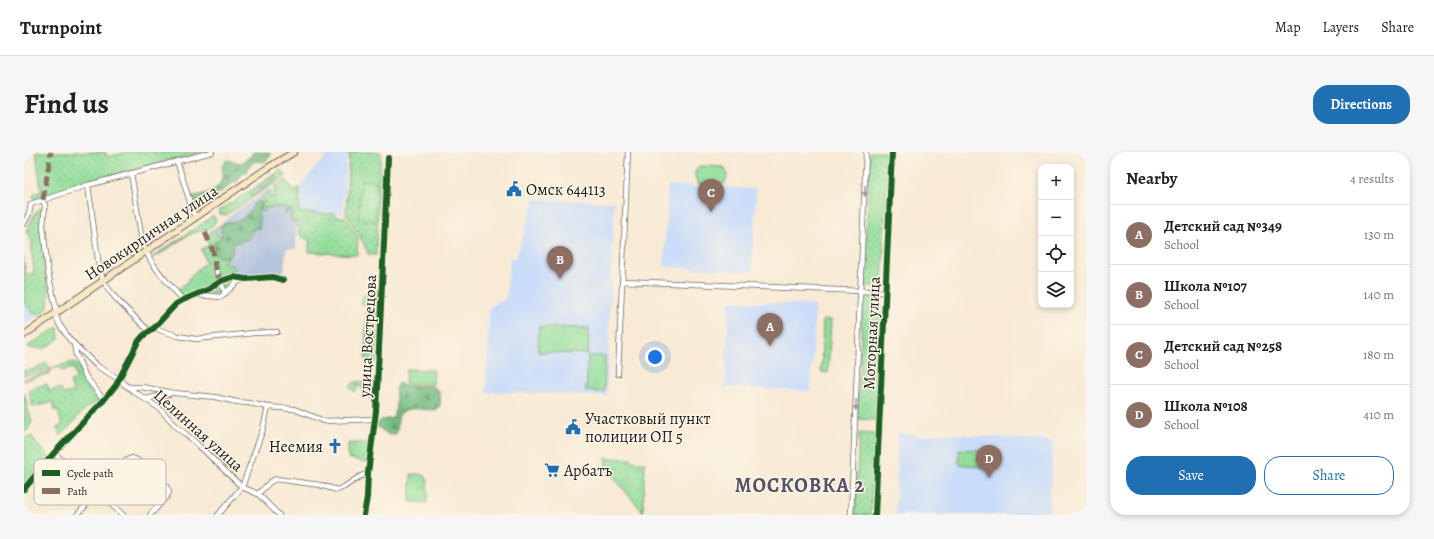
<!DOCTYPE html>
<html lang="en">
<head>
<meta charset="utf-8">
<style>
	:root { --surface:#fff; --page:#f6f6f6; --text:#202124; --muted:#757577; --line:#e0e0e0; --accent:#1f6fb2 }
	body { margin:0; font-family:Alegreya,serif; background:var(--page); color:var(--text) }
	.controls { position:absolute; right:12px; top:12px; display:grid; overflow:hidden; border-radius:8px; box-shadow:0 2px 6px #0003 }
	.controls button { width:36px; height:36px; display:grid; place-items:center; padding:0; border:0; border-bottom:1px solid var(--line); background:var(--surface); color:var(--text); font:20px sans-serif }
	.you { position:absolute; left:631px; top:205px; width:14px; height:14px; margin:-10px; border:3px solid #fff; border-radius:50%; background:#1a73e8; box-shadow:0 0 0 6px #1a73e833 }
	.badge { display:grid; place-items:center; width:26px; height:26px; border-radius:50%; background:var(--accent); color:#fff; font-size:13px; font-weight:700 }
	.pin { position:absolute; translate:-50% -33px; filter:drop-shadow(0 1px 2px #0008) }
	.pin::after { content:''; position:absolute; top:21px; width:14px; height:12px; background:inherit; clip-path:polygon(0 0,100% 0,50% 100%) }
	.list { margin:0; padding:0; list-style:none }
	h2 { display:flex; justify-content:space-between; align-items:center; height:52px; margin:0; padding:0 16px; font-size:17px }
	h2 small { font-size:13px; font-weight:400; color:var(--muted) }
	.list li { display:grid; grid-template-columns:26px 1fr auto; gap:12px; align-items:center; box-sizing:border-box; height:60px; padding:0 16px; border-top:1px solid var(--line) }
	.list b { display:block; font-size:15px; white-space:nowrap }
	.list p { margin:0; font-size:13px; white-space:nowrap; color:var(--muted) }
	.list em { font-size:13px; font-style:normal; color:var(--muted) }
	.actions { display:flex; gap:8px; padding:12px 16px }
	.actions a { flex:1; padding:9px 0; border:1px solid var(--accent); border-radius:16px; text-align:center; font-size:14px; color:var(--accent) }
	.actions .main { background:var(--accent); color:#fff }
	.icon { flex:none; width:22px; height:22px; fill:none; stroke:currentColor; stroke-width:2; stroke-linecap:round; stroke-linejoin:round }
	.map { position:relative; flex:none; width:1062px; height:363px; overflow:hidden; border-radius:16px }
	header { display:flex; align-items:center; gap:24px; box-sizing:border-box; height:56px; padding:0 20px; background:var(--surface); border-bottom:1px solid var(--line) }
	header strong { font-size:19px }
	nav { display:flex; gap:22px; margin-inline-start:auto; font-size:14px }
	.intro { display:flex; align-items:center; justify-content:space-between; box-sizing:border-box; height:96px; padding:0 24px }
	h1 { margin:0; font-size:28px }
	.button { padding:10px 18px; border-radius:16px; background:var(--accent); color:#fff; font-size:14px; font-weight:700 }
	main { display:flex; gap:24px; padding:0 24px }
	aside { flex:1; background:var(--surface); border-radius:16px; box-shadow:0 2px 6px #0003 }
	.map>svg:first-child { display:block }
	.built { fill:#c9dcf9 }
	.industrial { fill:#b6c5de }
	.grass { fill:url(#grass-dots); stroke:#577d5c }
	.forest { fill:url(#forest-firs); stroke:#486c50 }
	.park { fill:url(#park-tufts); stroke:#577d5c }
	.garden { fill:#92de9b; stroke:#577d5c }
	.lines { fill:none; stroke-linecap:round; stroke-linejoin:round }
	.street-casing { stroke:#69645c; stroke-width:6 }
	.secondary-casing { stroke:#69645c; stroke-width:8 }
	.street { stroke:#fff; stroke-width:4.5 }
	.secondary { stroke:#f9e7c3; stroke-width:6 }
	.quiet { stroke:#8d6e63; stroke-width:5; stroke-dasharray:10 5; stroke-linecap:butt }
	.cycleway-casing { stroke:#fcf5e5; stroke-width:8 }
	.cycleway { stroke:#1b5e20; stroke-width:6 }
	.oneway { fill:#999 }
	.labels { text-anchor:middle; stroke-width:3; stroke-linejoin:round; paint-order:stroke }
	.poi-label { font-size:16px; fill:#1c1c1c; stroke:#fcf5e5; text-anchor:start }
	.street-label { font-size:16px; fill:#1c1c1c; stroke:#fcf5e5 }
	.district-label { font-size:20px; font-weight:bold; letter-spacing:1px; fill:#55526a; stroke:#fcf5e5 }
	.key { fill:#fcf5e5; stroke:#b9b4a9; stroke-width:1 }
	.key-label { font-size:11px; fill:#1c1c1c }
</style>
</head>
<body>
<header>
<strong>Turnpoint</strong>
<nav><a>Map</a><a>Layers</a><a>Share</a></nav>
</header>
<div class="intro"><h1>Find us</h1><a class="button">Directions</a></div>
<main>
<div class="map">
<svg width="1062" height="363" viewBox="0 0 1062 363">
	<defs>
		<pattern id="grass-dots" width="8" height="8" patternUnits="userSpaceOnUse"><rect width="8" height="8" fill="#92de9b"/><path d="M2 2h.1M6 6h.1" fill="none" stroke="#7dbe85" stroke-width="1.8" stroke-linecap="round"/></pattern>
		<pattern id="forest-firs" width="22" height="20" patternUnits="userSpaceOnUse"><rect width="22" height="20" fill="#75bd83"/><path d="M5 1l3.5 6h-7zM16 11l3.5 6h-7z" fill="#5f996a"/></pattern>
		<pattern id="park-tufts" width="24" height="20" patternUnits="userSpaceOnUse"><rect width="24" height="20" fill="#92de9b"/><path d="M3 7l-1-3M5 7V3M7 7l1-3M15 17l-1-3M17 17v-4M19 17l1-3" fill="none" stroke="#7dbe85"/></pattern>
	</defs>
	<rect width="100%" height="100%" fill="#fcf5e5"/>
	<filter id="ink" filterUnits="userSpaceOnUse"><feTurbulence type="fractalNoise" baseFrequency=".025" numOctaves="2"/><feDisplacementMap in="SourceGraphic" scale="8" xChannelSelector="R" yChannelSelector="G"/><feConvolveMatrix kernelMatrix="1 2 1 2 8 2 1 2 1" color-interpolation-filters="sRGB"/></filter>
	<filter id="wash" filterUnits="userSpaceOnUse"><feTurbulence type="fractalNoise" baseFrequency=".012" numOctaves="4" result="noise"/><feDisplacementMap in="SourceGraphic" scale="16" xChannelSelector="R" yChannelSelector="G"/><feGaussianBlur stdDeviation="0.9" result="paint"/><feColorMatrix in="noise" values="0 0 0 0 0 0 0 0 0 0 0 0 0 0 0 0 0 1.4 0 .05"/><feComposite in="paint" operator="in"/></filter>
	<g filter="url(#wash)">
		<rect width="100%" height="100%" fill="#f8ead4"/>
		<!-- built -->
		<g class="built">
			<polygon points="306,0 323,0 319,62 276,60 277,32"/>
			<polygon points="644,33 732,37 728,119 640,115"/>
			<polygon points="511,47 590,50 583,244 462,240 465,155 482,147 486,106 492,106"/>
			<polygon points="705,149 791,153 787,239 701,235"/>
			<polygon points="0,150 5,157 15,163 0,173"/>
			<polygon points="874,281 905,284 911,281 1029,289 1025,363 871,363"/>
		</g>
		<!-- industrial -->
		<polygon class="industrial" points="246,37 269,51 267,68 273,69 272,97 262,97 260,121 221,123 208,120 200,108 189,79 211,60"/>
		<!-- grass -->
		<g class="grass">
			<polygon points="12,0 82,0 83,5 103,0 179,0 50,33 11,49 9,43 17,39"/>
			<polygon points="325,0 357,0 352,103 345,103 335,82 322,62"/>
			<polygon points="846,0 864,0 858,135 840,134"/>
			<polygon points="257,18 262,24 202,63 196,62 195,59"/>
			<path d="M262 28 270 40 276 35 275 60 310 62V64L321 65 334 85 333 103 285 100V87C273 85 276 81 274 70L268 69 267 68V57H265L263 61H261V56L241 55V60L236 58 230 62 229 77 225 87 221 88 219 69 220 64 241 49 238 44 245 39 246 45 251 46V34Z"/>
			<path d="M17 56 19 58C20 76 20 95 21 114 22 129 28 142 23 157L15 163 8 160 0 150V105L2 122H10L8 102V90L2 79 11 61Z"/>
			<path d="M189 64 192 68C189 79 174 78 165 83 152 89 140 102 127 106Z"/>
			<path d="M199 72 191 80 195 85 196 83 205 95 204 103 200 110 210 115 207 121 199 124 189 132 159 146 153 138 164 129V127C171 121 175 115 182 110L177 97 185 94C180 81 189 77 199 72Z"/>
			<path d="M209 127 213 128 195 143 183 141C192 138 200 130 209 127Z"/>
			<polygon points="348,135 354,136 356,138 352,210 344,209 341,206 343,153 337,152 338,146"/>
			<polygon points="839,141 857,142 851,268 833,267"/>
			<polygon points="34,175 35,186 33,188 20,197 5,196 4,194"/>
			<polygon points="49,210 54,213 66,238 76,247 75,250 62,256 38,283 36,283 33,275 38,274 34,258 31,259 29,250 9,255 5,239 7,236 23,232 25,239 37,236 38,242 49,240 46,229 52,227 50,216 38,219 36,215 27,217 27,221 0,229 0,227 26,219 26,216"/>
			<path d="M22 211 24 212 25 217 0 224V218C9 220 15 214 22 211Z"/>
			<polygon points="353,229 351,246 338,245 339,236 334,234 331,240 325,235 331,230"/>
			<polygon points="0,240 8,270 3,279 0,280"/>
			<polygon points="835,281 851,282 847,363 831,363"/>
			<polygon points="8,284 11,290 25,304 0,334 0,286"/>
		</g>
		<!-- forest -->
		<g class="forest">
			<path d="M229 0 247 1 246 5 240 10 231 9 224 15 223 21H219L213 30 209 31 207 33 174 55 169 56 167 45C186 41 202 37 198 14L203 8 217 11 226 5Z"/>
			<polygon points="250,23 253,25 252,29 228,45 225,43 226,40"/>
			<path d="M236 49 238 50V55L234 62 236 70 235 76 226 78 219 89 210 91C209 93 209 95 209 98 207 107 198 107 192 103L190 96V90L198 85 197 79 199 73 204 70H212L223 64 231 50Z"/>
			<path d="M374 231 379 233 408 234C416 237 417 246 416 254L412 258C401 258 378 252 374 266 373 271 374 277 372 282L365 283 354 275V271L358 268 369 266C370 261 372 258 372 253 373 244 369 239 374 231Z"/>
		</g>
		<!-- park -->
		<g class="park">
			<polygon points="337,28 353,29 351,69 334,67"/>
			<polygon points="799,168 807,168 804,221 797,220"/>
			<polygon points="324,291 344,291 344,311 324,306"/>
			<polygon points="582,306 607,307 607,309 621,310 619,360 582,316"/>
			<path d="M387 322C391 322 398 322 401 324 405 327 403 345 403 351L388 350 386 349Z"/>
		</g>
		<!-- garden -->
		<g class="garden">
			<path d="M675 14 700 15C704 21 704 28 699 33L674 32C670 26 670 19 675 14Z"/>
			<polygon points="515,175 565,176 564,202 514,200"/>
			<polygon points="564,204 581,204 580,240 562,239"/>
			<polygon points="382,217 410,218 409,232 381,231"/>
			<polygon points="937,297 968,299 970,302 969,314 966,316 935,312 935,298"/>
		</g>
	</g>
	<g filter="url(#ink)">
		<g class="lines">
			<!-- street casing -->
			<g class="street-casing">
				<g id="street">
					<polyline points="153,9 171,66"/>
					<path d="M107 21 118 89C125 112 143 130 159 148"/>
					<polyline points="64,33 75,115 79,128 85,138 94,149 125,179"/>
					<polyline points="19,48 21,54 19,74 24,121 33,160"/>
					<polyline points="0,71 5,62 7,52 64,33 188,0"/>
					<path d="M191 111C192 122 198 131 201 141"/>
					<polyline points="598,129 862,140"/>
					<polyline points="173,143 197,145 213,130 219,128"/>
					<polyline points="31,161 35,172 46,188 73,214 93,226 100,232 112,241 135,256 153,275 170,289 218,335 234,342 255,363"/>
					<polyline points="130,176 154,184 172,187 230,181 253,180"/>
					<polyline points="50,192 52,203 62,225 80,248"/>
					<polyline points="594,222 604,0"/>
					<polyline points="105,235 118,235 150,241 191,245 213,250 225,251 244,255 270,257 300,269 351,267"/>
					<polyline points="122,247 148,241"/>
					<polyline points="30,301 99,363"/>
					<polyline points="0,337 30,301 80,248 92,233 114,190 119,184 130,176 152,152 159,148 185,137 197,129 209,125 222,127 249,125 259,128"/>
					<polyline points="234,342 246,330 252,327 296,333 313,338 320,335 335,325 344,321"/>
					<polyline points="53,363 103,308 108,306 113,308 142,334 145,340 143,344 126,363"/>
					<polyline points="194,363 218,335 239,277 244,255"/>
					<polyline points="340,363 343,345 344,321 352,259 364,6"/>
					<polyline points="827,363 842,0"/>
					<polyline points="851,363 868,0"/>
				</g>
			</g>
			<!-- secondary casing -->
			<g class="secondary-casing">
				<polyline id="secondary" points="0,183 242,17 270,0"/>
			</g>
			<!-- street -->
			<use href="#street" class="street"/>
			<!-- secondary -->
			<use href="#secondary" class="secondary"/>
			<!-- quiet -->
			<g class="quiet">
				<polyline points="19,48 27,0"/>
				<polyline points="181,80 189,99 192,120 197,129"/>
			</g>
			<!-- cycleway casing -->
			<g class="cycleway-casing">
				<g id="cycleway">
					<polyline points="0,337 30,301 80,248 92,233 114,190 119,184 130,176 152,152 159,148 185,137 197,129 209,125 222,127 249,125 259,128"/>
					<polyline points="340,363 343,345 344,321 352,259 364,6"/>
					<polyline points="851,363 868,0"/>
				</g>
			</g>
			<!-- cycleway -->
			<use href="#cycleway" class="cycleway"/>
		</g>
		<!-- one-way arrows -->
		<defs><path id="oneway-solid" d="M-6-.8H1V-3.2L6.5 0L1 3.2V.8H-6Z"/></defs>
		<g class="oneway">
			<use href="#oneway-solid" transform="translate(841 39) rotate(92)"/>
			<use href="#oneway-solid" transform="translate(832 253) rotate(92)"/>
		</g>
	</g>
	<!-- icons -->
	<defs>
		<g id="civic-bare" transform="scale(1.2)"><path d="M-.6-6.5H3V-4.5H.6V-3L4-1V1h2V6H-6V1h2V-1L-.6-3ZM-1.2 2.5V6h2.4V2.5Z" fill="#1f6fb2" stroke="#fcf5e5" stroke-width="2.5" paint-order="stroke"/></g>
		<g id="church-bare" transform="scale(1.2)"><path d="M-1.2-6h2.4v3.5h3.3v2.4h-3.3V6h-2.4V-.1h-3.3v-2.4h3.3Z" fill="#1f6fb2" stroke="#fcf5e5" stroke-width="2.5" paint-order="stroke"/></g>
		<g id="supermarket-bare" transform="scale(1.2)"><path d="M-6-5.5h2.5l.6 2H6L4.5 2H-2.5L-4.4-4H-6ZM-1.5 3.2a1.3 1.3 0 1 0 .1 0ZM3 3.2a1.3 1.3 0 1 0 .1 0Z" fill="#1f6fb2" stroke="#fcf5e5" stroke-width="2.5" paint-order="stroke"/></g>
	</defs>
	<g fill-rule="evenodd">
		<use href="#civic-bare" x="490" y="37"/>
		<use href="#civic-bare" x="549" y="275"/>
		<use href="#church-bare" x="311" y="294"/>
		<use href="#supermarket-bare" x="528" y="318"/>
	</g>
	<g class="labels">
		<!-- poi labels -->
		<g class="poi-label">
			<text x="502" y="43">Омск 644113</text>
			<text x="561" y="272">Участковый пункт<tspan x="561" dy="18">полиции ОП 5</tspan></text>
			<text x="299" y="300" text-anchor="end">Неемия</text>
			<text x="540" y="324">Арбатъ</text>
		</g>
		<!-- street labels -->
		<g class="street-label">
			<text transform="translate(127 80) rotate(-34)" y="6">Новокирпичная улица</text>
			<text transform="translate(847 181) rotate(-87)" y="6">Моторная улица</text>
			<text transform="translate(343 184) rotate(-87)" y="6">улица Вострецова</text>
			<text transform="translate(175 278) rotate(42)" y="6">Целинная улица</text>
		</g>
		<!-- district labels -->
		<g class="district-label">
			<text x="776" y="340">МОСКОВКА 2</text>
		</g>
	</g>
	<!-- legend -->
	<rect x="10" y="307" width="132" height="46" rx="6" class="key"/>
	<rect x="18" y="318" width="18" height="6" fill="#1b5e20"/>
	<rect x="18" y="336" width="18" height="6" fill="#8d6e63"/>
	<g class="key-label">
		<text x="43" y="325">Cycle path</text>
		<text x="43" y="343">Path</text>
	</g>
</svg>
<div class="controls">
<button>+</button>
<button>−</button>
<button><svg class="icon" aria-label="locate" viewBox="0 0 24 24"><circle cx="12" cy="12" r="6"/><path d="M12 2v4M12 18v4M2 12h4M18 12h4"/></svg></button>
<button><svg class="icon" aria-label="layers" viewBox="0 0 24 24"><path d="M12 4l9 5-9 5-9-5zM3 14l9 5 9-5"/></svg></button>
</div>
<div class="you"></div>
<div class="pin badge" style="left:746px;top:194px;background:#8d6e63">A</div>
<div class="pin badge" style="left:536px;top:127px;background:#8d6e63">B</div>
<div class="pin badge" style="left:687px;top:60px;background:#8d6e63">C</div>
<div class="pin badge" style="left:965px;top:326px;background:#8d6e63">D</div>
</div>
<aside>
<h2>Nearby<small>4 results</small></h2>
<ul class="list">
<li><span class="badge" style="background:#8d6e63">A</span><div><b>Детский сад №349</b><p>School</p></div><em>130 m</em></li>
<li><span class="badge" style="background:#8d6e63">B</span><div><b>Школа №107</b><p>School</p></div><em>140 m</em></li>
<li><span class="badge" style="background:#8d6e63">C</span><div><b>Детский сад №258</b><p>School</p></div><em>180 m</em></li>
<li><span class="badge" style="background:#8d6e63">D</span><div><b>Школа №108</b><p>School</p></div><em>410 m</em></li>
</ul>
<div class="actions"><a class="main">Save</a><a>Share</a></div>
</aside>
</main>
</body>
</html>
